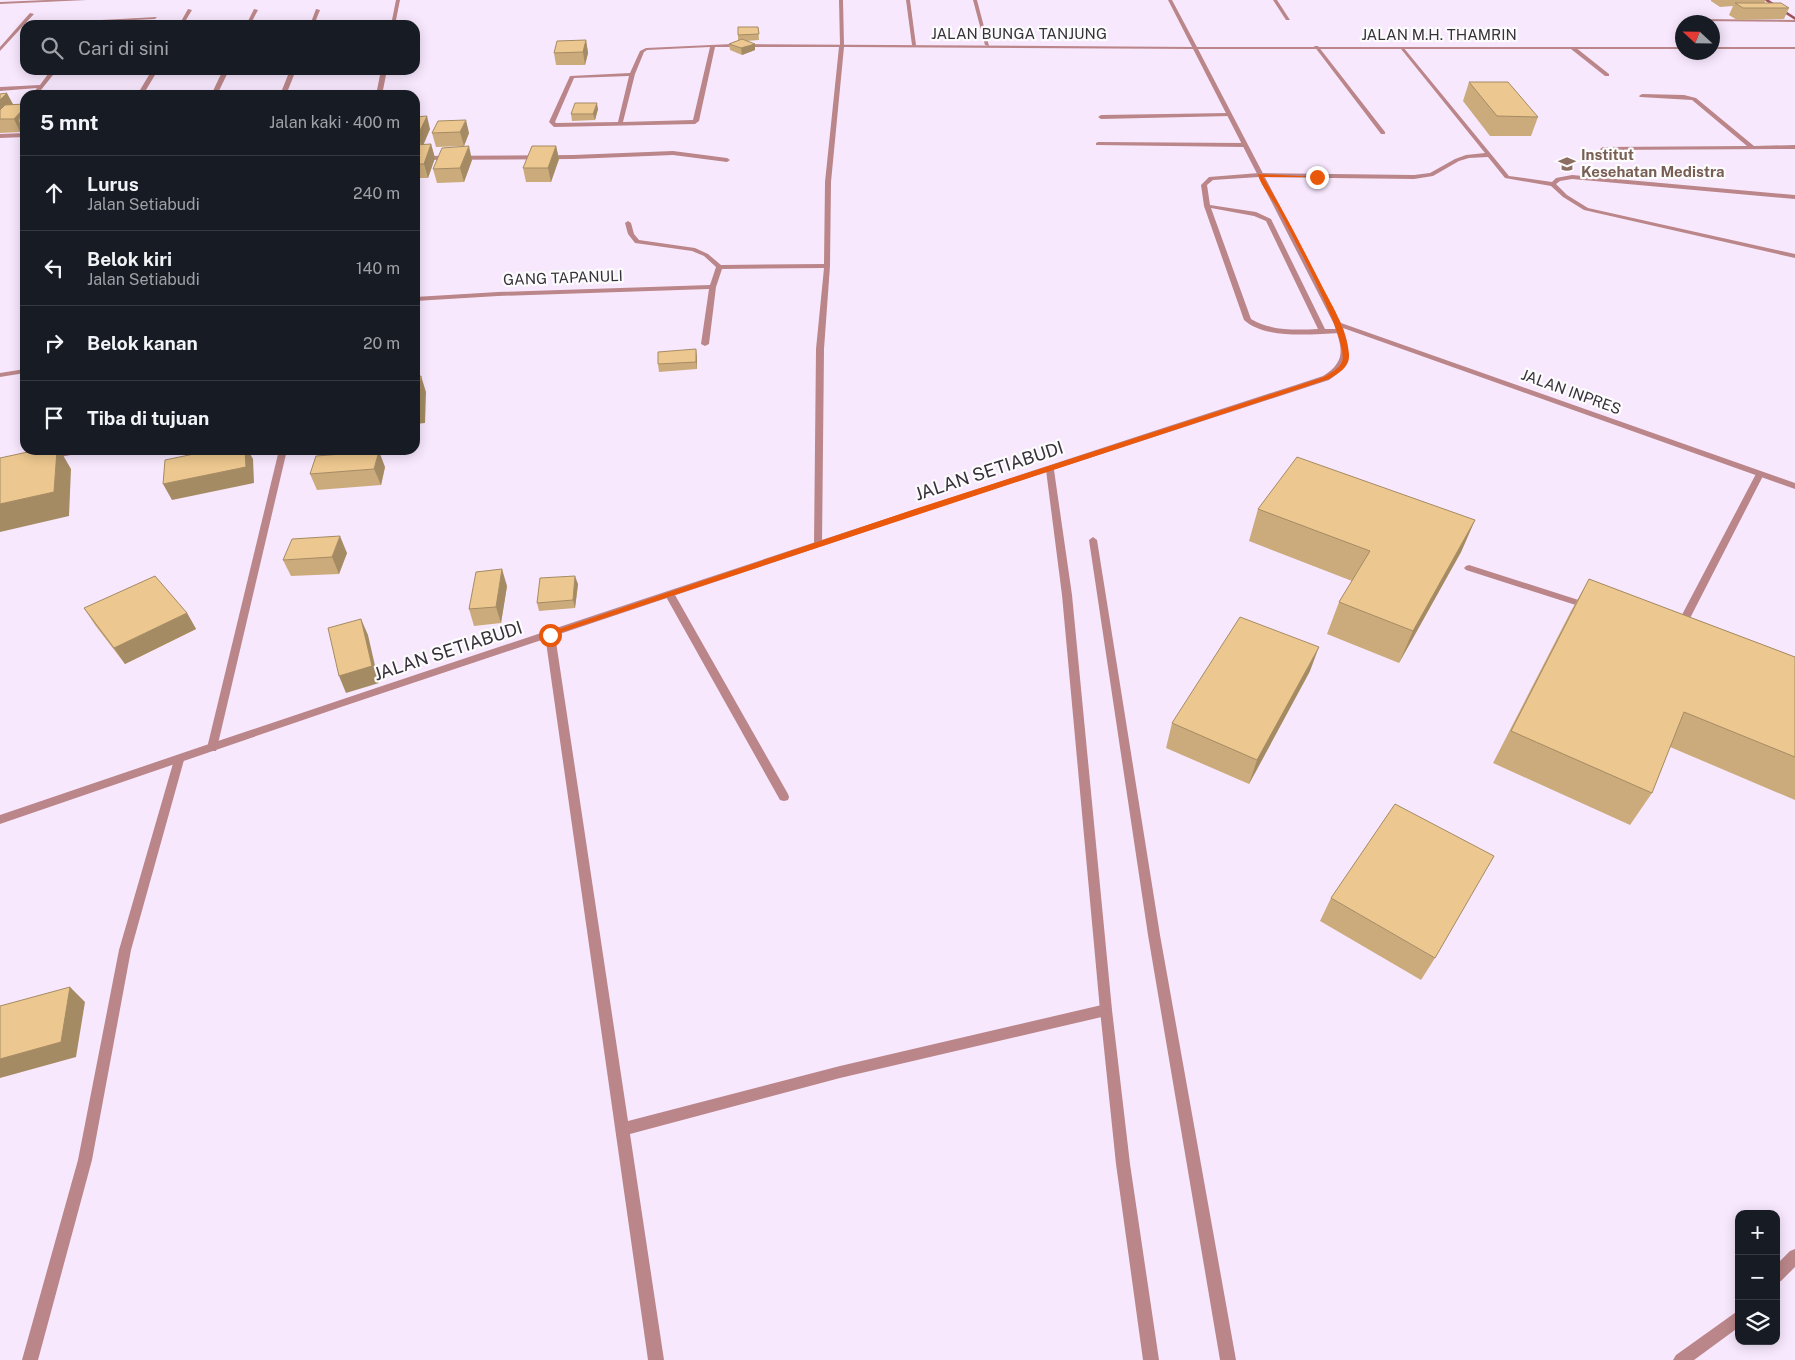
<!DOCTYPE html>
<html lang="id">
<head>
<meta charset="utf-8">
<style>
	:root { --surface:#171b24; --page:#20242c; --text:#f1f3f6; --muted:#9ea1a6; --line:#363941 }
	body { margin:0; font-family:"Public Sans",sans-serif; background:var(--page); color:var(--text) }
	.controls { position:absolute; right:15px; bottom:15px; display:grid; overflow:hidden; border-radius:10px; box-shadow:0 2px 12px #0003 }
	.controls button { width:45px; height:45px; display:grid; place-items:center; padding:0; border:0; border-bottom:1px solid var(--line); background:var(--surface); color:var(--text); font:25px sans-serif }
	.compass { position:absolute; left:1675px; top:15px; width:45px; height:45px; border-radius:50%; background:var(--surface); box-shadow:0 2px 12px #0003; rotate:292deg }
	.stop { position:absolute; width:15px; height:15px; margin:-11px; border:4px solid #ea580c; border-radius:50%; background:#fff }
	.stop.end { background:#ea580c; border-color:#fff; box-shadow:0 1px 5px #0008 }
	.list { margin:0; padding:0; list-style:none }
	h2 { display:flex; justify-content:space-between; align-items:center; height:65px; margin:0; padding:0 20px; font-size:21px }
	h2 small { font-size:16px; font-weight:400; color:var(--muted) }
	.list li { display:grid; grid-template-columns:32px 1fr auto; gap:15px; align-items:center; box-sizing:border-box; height:75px; padding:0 20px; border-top:1px solid var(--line) }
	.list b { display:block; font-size:19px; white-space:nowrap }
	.list p { margin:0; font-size:16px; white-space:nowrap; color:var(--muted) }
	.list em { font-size:16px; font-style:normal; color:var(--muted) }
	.icon { flex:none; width:28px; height:28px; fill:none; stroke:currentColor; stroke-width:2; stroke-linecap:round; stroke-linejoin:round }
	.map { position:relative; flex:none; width:1795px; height:1360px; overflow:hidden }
	.search { position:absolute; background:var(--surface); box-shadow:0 2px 12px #0003; left:20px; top:20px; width:400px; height:55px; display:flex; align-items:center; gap:12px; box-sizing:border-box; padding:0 18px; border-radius:15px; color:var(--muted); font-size:19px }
	.panel { position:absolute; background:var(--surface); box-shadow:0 2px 12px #0003; left:20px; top:90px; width:400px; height:365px; border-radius:15px }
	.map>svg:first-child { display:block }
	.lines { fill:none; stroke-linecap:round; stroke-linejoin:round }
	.service { fill:#ba8689; fill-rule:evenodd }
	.minor { fill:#ba8689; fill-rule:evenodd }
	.tertiary { fill:#ba8689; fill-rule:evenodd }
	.secondary { fill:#9c5259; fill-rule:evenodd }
	.wall { fill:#cbab7b }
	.shaded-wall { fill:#a58b64 }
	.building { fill:#ecc78f; stroke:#a58b64 }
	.route { fill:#ea580c }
	.labels { text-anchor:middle; stroke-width:4.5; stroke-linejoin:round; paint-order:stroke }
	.far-street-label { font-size:15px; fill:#38313b; stroke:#fcfcfc }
	.far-education-label { font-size:15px; font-weight:bold; fill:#785e54; stroke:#fcfcfc; text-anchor:start }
	.street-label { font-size:18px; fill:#38313b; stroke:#fcfcfc }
</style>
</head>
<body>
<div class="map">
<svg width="1795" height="1360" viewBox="0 0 1795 1360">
	<rect width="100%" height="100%" fill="#f8e8fe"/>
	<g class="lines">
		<!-- service -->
		<g class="service">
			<polygon points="839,0 843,0 844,45 842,46 840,45"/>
			<polygon points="906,0 910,0 916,45 914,46 912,45"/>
			<polygon points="973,0 977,0 989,46 985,45"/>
			<polygon points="1273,0 1277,0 1290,20 1286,20"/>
			<path d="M1403 47 1509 176 1552 182 1556 178 1572 175 1795 195V199L1572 179 1560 181 1556 184 1567 195 1588 208 1795 254V258L1584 210 1563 197 1551 186 1505 178 1488 157 1469 158 1459 161 1433 176 1414 179 1259 177 1213 180 1207 185 1210 205 1256 212 1271 219 1325 329H1340L1344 331 1340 333C1313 334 1266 340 1244 320L1204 206 1201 185 1209 177 1259 173 1414 175 1430 173 1455 159 1466 155 1485 153 1401 49ZM1211 208 1254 216 1266 221 1318 329C1295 330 1271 331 1251 319Z"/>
			<polygon points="1571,47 1575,47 1609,74 1609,76 1605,76 1571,49"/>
			<polygon points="1229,113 1231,114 1231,116 1101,119 1098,117 1101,115"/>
			<polygon points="1098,142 1244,143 1247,145 1244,147 1096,145 1096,143"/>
			<polygon points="1757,472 1763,472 1764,474 1685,628 1683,630 1677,630 1675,628"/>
			<polygon points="1093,537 1097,540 1160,935 1236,1360 1220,1360 1148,935 1089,540"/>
			<polygon points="1469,565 1591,604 1593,606 1588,609 1585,608 1466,570 1464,568 1466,566"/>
			<polygon points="670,592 675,595 788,794 789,797 788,800 784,801 780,800 665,595"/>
			<polygon points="550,632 555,635 628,1121 840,1066 1106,1004 1110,1006 1112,1010 1110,1014 1106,1016 840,1078 630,1134 664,1360 648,1360 545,635"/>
			<polygon points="1795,1249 1795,1267 1781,1281 1776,1283 1776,1265 1790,1251"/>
			<polygon points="1739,1310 1739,1327 1694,1360 1673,1360 1676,1355"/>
		</g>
		<!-- minor -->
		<g class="minor">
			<polygon points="47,0 87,0 0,4 0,2"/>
			<polygon points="396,0 400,0 395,25 391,25"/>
			<polygon points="188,9 192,10 183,25 179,25"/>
			<polygon points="254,9 258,10 250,25 246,25"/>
			<polygon points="316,9 320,10 314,25 310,25"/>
			<polygon points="30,13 34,14 0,51 0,47"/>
			<polygon points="157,17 155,19 26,25 28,24"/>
			<polygon points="1695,19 1795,20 1795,22 1697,21"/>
			<path d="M732 44 1195 47 1197 48 1195 49 844 47 831 182 830 266 824 349 822 544 818 547 814 544 816 349 824 268 722 269 716 287 709 344 705 346 701 344 709 289 498 296 415 301V297L498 292 710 285 716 267 704 256 692 251 635 243 628 234 625 223 628 221 631 223 634 234 639 240 695 248 708 254 721 265 824 264 825 182 839 47H715L699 121 695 124 554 127 549 122 570 76 630 73 640 51 646 48ZM710 47 693 120 623 122 635 74 644 52 647 50ZM629 76 618 122 556 123 555 122 574 78Z"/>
			<polygon points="1314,46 1318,46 1385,132 1385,134 1381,134"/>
			<polygon points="51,70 57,70 37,95 31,95 37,88 0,91 0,87 40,85"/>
			<polygon points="152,70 158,70 143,95 137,95"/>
			<polygon points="223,70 229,70 217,95 211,95"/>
			<polygon points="290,70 296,70 286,95 280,95"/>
			<polygon points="381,70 387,70 382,95 376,95"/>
			<polygon points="1642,94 1684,95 1696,98 1754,146 1795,145 1795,149 1601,150 1600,149 1603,147 1747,146 1692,100 1640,97 1639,96"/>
			<polygon points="25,133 25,137 0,138 0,134"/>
			<polygon points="673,151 727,158 730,160 727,162 673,155 573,159 415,160 415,156 573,155"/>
			<polygon points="25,369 25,373 0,377 0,373"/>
			<polygon points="74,450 91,450 87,452 49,459 45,457 49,455"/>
			<polygon points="279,450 287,450 217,748 216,751 208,751 207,748"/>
			<polygon points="1047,468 1053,468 1054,470 1072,595 1112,1010 1130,1164 1159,1360 1143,1360 1116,1164 1100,1010 1062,595 1046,470"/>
			<polygon points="179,756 183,757 184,760 131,950 92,1160 38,1360 22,1360 78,1160 119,950 174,760 175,757"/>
		</g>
		<!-- tertiary -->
		<g class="tertiary">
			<path d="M1168 0H1172L1197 47H1682V49H1198L1341 323 1795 483V489L1343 328C1351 353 1352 364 1329 380L924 512 344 706 0 824V815C440 665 881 520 1323 376 1347 361 1342 348 1334 324Z"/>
			<rect x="1712" y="47" width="83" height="2"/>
		</g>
		<!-- secondary -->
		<polygon class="secondary" points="1764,0 1769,0 1795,17 1795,20"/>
	</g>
	<!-- wall -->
	<g class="wall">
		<polygon points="1711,0 1766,0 1764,3 1789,8 1784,19 1737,20 1729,15 1733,6 1720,7 1711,1"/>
		<polygon points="758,27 759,40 746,41 755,50 742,55 730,50 729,44 738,41 738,35"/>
		<polygon points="586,40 588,53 585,65 556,65 554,53"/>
		<polygon points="1469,82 1538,117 1531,136 1490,136 1463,101"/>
		<polygon points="0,94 13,104 25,104 25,132 23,129 20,132 0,133"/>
		<polygon points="598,109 595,120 572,121 571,114"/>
		<polygon points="415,117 430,129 423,145 431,144 435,158 428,178 415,178"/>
		<polygon points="438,121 469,133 464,146 436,147 432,133"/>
		<polygon points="556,146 559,159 551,182 526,182 523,168"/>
		<polygon points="472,160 464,182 437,183 433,169"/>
		<polygon points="697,357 697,369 659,372 658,364"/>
		<polygon points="385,467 381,485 317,490 310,474"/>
		<polygon points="1258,509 1475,520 1461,552 1399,663 1327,634 1339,602 1352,581 1249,541"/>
		<polygon points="347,553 339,574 291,576 283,560"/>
		<polygon points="1589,579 1795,657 1795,800 1670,747 1652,793 1630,825 1493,763 1571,611"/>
		<polygon points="578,584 575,608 539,611 537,603"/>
		<polygon points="507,586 501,623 474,626 469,609"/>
		<polygon points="84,608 187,613 196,629 125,664 95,625"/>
		<polygon points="1310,671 1249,784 1166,748 1172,723"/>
		<polygon points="1331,898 1435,958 1421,980 1320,921"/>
	</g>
	<!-- shaded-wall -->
	<g class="shaded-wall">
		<polygon points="586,40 588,53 585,65 583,52"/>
		<polygon points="755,44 755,50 742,55 741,48"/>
		<polygon points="7,93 14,106 0,119 0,100"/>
		<polygon points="597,103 598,109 595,120 593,114"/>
		<polygon points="25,107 25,118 18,119 23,129 20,132 14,119"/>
		<polygon points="427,116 430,129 422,148 418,135"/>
		<polygon points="466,120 469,133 464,146 460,132"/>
		<polygon points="431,144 435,158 428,178 424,164"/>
		<polygon points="469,146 472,160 464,182 460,168"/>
		<polygon points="556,146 559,159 551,182 548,168"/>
		<polygon points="696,349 697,357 697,369 696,362"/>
		<polygon points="421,376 426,392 425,423 415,424 415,407"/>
		<polygon points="57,450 60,450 71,469 69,516 0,532 0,504"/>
		<polygon points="245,450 248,450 253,459 254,483 172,500 163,484"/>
		<polygon points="379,451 385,467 381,485 374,469"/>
		<polygon points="1475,520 1461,552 1399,663 1413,631"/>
		<polygon points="340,536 347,553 339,574 332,557"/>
		<polygon points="502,569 507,586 501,623 496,607"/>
		<polygon points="575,576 578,584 575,608 573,600"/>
		<polygon points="187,613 196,629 125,664 114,648"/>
		<polygon points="361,619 368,635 379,683 346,693 339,676"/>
		<polygon points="1319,647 1310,671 1249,784 1257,760"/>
		<polygon points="70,987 85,1002 76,1057 0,1078 0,1059"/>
	</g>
	<!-- building -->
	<g class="building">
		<polygon points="1735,3 1781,3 1789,8 1743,8"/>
		<polygon points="738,27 758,27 759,34 738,35"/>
		<polygon points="742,39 755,44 741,48 729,44"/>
		<polygon points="586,40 583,52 554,53 557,41"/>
		<polygon points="1469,82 1508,82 1538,117 1497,116"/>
		<polygon points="7,93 0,100 0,94"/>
		<polygon points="575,103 597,103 593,114 571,114"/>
		<polygon points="25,104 25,107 14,119 0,119 0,110 5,105"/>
		<polygon points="25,111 25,118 18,119"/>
		<polygon points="427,116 418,135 415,135 415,117"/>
		<polygon points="466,120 460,132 432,133 438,121"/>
		<polygon points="431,144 424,164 415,164 415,145"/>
		<polygon points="469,146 460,168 433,169 442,148"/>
		<polygon points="532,146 556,146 548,168 523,168"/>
		<polygon points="696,349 696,362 658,364 658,352"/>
		<polygon points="421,376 419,407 415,407 415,377"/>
		<polygon points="37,450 57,450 54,492 0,504 0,458"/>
		<polygon points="213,450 245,450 246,467 163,484 165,460"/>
		<polygon points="379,451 374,469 310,474 316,456"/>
		<polygon points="1297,457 1475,520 1413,631 1339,602 1370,551 1258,509"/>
		<polygon points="340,536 332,557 283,560 292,539"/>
		<polygon points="502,569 496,607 469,609 476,572"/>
		<polygon points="155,576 187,613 114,648 84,608"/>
		<polygon points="575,576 573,600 537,603 540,578"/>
		<polygon points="1589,579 1795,657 1795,757 1684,712 1652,793 1511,731"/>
		<polygon points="1240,617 1319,647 1257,760 1172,723"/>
		<polygon points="361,619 372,666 339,676 328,628"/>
		<polygon points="1395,804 1494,856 1435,958 1331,898"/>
		<polygon points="70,987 61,1042 0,1059 0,1006"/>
	</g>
	<!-- route -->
	<path class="route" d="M1258 174 1319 177H1263C1284 211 1302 247 1320 282 1331 304 1347 329 1349 354 1350 367 1339 373 1329 379L547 637V633L918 508 1324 377C1330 373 1339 369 1342 362 1350 340 1290 232 1277 207 1271 197 1260 185 1258 174Z"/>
	<!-- icons -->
	<defs>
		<g id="university-bare" transform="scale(1.35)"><path d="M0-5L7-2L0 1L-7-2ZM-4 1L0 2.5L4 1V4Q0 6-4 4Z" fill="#8d6e63" stroke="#fcfcfc" stroke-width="2.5" paint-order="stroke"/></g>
	</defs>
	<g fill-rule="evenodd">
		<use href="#university-bare" x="1567" y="164"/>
	</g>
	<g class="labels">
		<!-- far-street labels -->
		<g class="far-street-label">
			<text x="1019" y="39">JALAN BUNGA TANJUNG</text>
			<text x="1439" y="40">JALAN M.H. THAMRIN</text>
			<text transform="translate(563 278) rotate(-2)" y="5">GANG TAPANULI</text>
			<text transform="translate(1571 392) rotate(20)" y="5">JALAN INPRES</text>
		</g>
		<!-- far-education labels -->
		<g class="far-education-label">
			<text x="1581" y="160">Institut<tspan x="1581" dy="17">Kesehatan Medistra</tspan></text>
		</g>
		<!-- street labels -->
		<g class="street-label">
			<text transform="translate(989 471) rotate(-18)" y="6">JALAN SETIABUDI</text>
			<text transform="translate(448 651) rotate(-18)" y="6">JALAN SETIABUDI</text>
		</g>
	</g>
</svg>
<div class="controls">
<button>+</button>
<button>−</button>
<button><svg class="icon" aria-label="layers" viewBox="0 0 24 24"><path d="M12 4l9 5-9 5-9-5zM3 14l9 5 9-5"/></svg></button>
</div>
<svg class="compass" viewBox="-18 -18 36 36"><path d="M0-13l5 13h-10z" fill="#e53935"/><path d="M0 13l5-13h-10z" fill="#9ea1a6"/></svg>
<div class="stop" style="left:550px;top:635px"></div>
<div class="stop end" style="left:1317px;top:177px"></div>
<div class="search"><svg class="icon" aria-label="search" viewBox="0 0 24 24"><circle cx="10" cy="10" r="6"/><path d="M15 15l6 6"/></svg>Cari di sini</div>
<section class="panel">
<h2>5 mnt<small>Jalan kaki · 400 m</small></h2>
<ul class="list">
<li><svg class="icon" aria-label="ahead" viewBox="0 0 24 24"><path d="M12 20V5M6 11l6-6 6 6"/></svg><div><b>Lurus</b><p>Jalan Setiabudi</p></div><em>240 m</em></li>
<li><svg class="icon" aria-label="left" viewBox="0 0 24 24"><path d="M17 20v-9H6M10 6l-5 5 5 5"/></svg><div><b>Belok kiri</b><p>Jalan Setiabudi</p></div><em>140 m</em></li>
<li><svg class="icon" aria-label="right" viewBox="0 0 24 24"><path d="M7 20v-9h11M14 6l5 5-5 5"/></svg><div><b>Belok kanan</b></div><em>20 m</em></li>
<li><svg class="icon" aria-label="arrive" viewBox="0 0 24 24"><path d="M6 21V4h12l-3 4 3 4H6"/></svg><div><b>Tiba di tujuan</b></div></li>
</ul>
</section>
</div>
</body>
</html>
